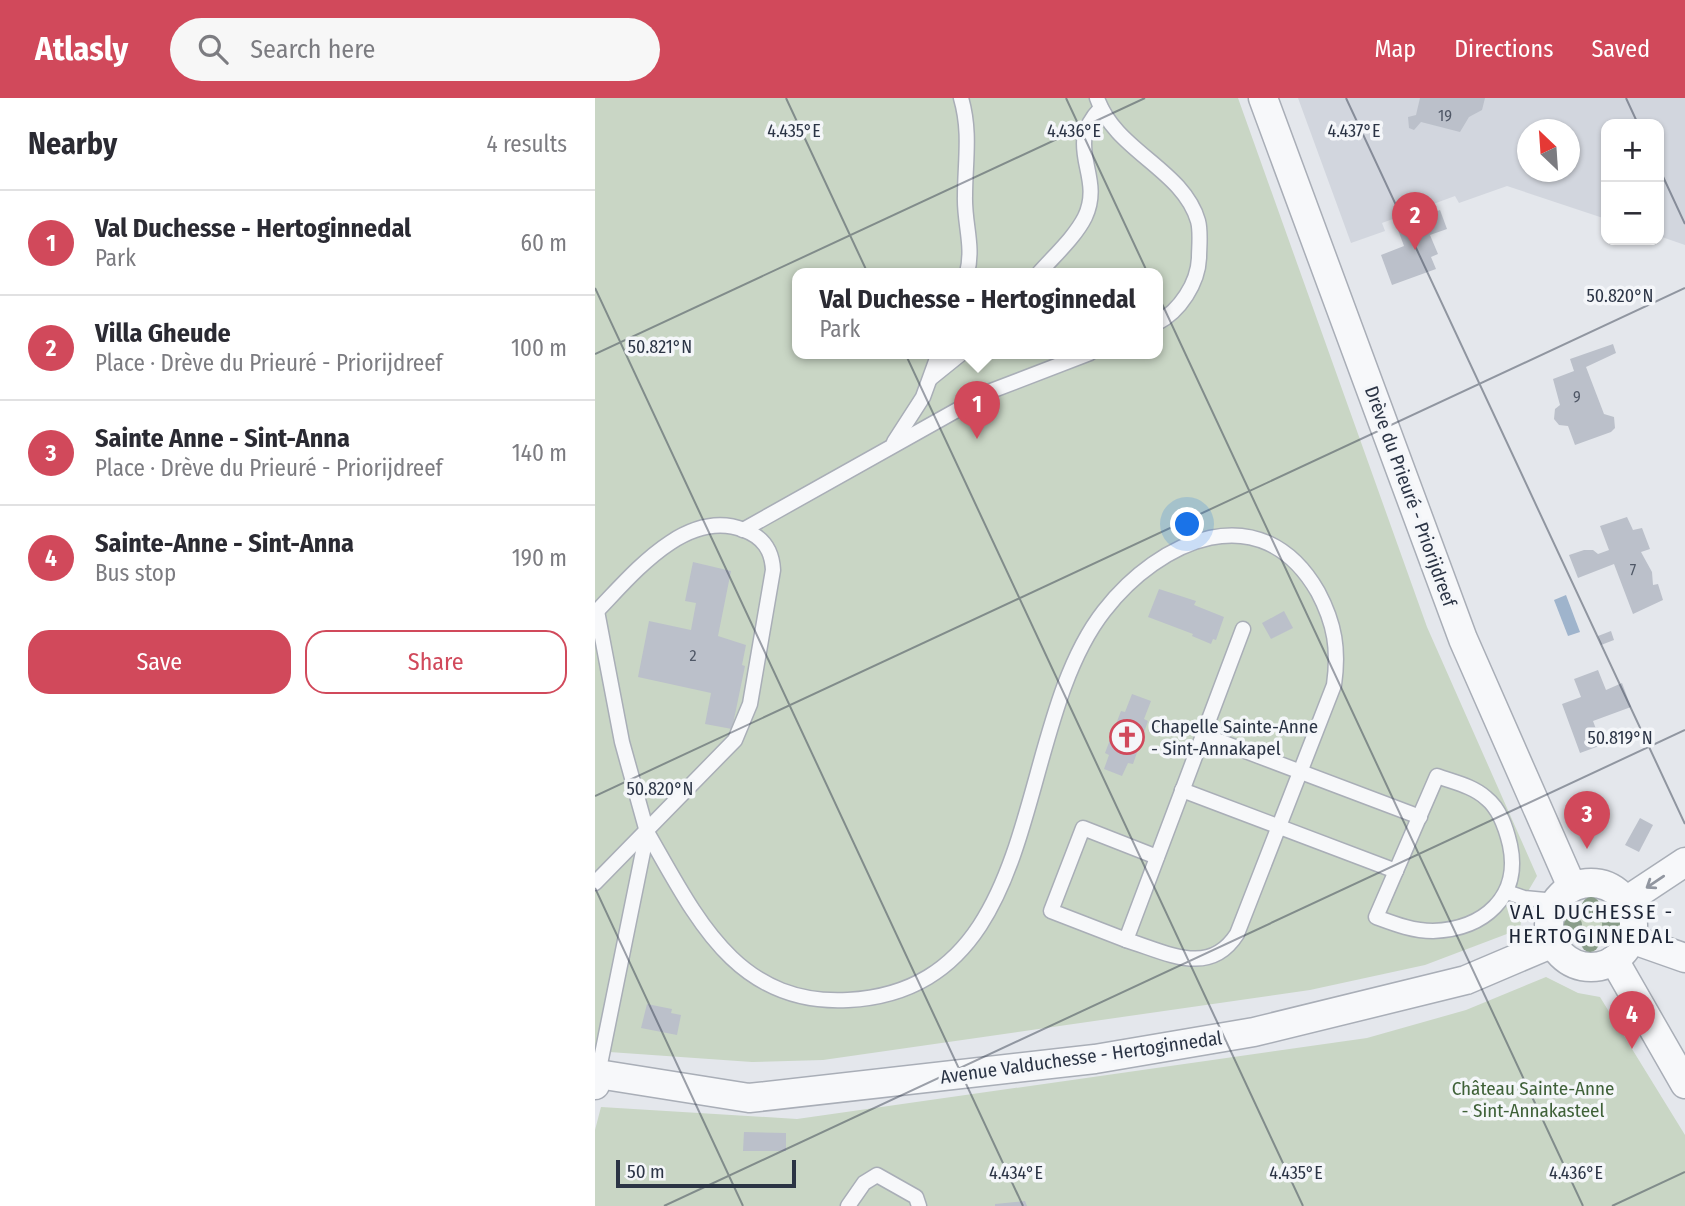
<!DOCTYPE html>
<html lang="en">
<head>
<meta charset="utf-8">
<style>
	:root { --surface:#fff; --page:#f7f7f7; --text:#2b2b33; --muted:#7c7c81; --line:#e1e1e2; --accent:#d1495b }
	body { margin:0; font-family:"Fira Sans Condensed",sans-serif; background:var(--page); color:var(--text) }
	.controls { position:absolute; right:21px; top:21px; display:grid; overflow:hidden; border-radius:14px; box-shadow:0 2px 5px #0004 }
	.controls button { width:63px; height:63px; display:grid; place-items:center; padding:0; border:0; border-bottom:2px solid var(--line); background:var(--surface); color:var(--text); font:35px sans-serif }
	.compass { position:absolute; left:922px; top:21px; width:63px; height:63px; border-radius:50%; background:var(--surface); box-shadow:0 2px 5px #0004; rotate:335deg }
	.scale { position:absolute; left:21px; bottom:18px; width:180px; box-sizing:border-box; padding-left:7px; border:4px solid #2b3445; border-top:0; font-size:19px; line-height:24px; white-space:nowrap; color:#2b3445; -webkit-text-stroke:5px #f4f6f9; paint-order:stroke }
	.you { position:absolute; left:593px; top:427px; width:24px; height:24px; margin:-18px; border:5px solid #fff; border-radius:50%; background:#1a73e8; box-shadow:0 0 0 10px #1a73e833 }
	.badge { display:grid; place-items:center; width:46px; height:46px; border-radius:50%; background:var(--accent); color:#fff; font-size:23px; font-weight:700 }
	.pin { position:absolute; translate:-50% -58px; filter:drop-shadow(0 2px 4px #0008) }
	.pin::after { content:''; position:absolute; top:37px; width:24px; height:21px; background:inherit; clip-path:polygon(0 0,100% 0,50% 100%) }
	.popup { position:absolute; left:197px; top:170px; width:371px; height:91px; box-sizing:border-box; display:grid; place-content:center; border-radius:14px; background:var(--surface); filter:drop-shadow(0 2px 5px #0005); font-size:23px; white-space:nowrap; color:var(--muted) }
	.popup b { font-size:26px; color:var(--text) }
	.popup::after { content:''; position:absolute; left:50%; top:100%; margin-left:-14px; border:14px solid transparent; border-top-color:var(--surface) }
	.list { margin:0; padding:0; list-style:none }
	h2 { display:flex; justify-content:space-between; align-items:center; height:91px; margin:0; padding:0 28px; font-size:30px }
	h2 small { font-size:23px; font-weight:400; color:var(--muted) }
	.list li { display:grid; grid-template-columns:46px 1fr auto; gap:21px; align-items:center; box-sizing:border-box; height:105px; padding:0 28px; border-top:2px solid var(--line) }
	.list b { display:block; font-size:26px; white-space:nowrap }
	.list p { margin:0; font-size:23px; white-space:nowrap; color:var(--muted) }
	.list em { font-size:23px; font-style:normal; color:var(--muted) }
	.actions { display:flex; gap:14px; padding:21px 28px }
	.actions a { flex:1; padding:16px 0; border:2px solid var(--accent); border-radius:21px; text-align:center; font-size:24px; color:var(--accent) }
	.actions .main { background:var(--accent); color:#fff }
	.icon { flex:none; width:38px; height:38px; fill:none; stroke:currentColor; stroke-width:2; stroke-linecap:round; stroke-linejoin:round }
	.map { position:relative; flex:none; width:1090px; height:1108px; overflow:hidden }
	header { display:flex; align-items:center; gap:42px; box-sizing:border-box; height:98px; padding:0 35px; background:var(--accent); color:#fff }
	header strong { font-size:33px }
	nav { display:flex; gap:38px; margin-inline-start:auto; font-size:24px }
	.search { width:490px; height:63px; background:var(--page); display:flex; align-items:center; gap:18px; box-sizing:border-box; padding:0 24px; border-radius:38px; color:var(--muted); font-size:26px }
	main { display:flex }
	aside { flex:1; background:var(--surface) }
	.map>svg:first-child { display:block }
	.built { fill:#d2d6de; fill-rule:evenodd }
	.green { fill:#c9d6c5; fill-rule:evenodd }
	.water { fill:#9fb4cc }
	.building { fill:#bbc0ca }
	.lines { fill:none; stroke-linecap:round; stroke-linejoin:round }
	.service-casing { stroke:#a9aeb7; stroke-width:17 }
	.minor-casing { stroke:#a9aeb7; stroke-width:31 }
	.service { stroke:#f7f8fa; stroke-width:14 }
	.minor { stroke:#f7f8fa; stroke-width:28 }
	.tree { fill:#899d89 }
	.oneway { stroke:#9196a0 }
	.ticks { fill:none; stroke:#2b3445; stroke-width:2; stroke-opacity:0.45 }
	.labels { text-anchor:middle; stroke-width:7; stroke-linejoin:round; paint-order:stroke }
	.number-label { font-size:16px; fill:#4f5766 }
	.street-label { font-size:19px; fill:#2b3445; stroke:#f4f6f9 }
	.poi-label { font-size:19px; fill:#2b3445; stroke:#f4f6f9; text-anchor:start }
	.park-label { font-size:19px; fill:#3f6138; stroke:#f4f6f9 }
	.neighbourhood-label { font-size:21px; letter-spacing:2px; fill:#1d2536; stroke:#f4f6f9 }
	.ticks-label { font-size:18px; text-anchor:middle; fill:#2b3445; stroke:#f4f6f9; stroke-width:7; stroke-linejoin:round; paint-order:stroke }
</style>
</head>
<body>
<header>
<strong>Atlasly</strong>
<div class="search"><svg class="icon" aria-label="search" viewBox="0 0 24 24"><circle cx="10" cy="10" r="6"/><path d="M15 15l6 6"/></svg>Search here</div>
<nav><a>Map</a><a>Directions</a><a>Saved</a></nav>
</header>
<main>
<aside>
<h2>Nearby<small>4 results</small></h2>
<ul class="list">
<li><span class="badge">1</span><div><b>Val Duchesse - Hertoginnedal</b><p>Park</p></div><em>60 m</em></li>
<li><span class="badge">2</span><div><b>Villa Gheude</b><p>Place · Drève du Prieuré - Priorijdreef</p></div><em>100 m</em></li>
<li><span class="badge">3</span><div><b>Sainte Anne - Sint-Anna</b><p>Place · Drève du Prieuré - Priorijdreef</p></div><em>140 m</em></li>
<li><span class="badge">4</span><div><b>Sainte-Anne - Sint-Anna</b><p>Bus stop</p></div><em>190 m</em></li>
</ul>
<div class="actions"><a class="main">Save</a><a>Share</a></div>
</aside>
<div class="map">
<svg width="1090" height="1108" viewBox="0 0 1090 1108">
	<rect width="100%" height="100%" fill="#e4e7ec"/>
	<!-- built -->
	<path class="built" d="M703 0H1090V147L1064 138V26H1011V121L912 88 864 105 860 98 787 125 790 133 756 145ZM932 32H974V74H932Z"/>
	<!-- green -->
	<g class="green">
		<path d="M0 0H643L832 529 942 778 929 800 925 831 830 867 715 892 228 962 157 964 0 953ZM202 175H562V255H202Z"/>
		<circle cx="997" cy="825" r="22"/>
		<polygon points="951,879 983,895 1005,899 1090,1037 1090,1108 0,1108 0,1032 6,1009 202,1021 772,940 871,912"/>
	</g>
	<!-- water -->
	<polygon class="water" points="971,497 985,534 973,538 959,502"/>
	<!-- building -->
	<g class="building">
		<polygon points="825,0 890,0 887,12 874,19 865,34 826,24 819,32 814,30 813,19 821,17"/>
		<polygon points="845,112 852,131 835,137 843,156 836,159 841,171 797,187 786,157 809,148 802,129"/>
		<polygon points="1018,246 1021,255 991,269 1009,316 1019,319 1020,330 1016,334 980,347 973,328 964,327 959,321 960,311 965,307 958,281 979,273 975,261"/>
		<polygon points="1032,419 1038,432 1047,430 1055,451 1046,454 1057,474 1058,487 1063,486 1068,502 1038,516 1019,466 983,480 974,457 989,452 998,452 1003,456 1014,452 1005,428"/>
		<polygon points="98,464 136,473 123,538 151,547 147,567 150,568 137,631 110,626 116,595 43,579 54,523 96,532 101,505 90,503"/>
		<polygon points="564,491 601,503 599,507 629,519 621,542 618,541 616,546 597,538 598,536 553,519"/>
		<polygon points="689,513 698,530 676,541 667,525"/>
		<polygon points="1016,533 1019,542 1006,547 1003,538"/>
		<polygon points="1003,572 1011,592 1027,585 1036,609 998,623 1007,647 985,655 967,606 986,599 979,581"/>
		<polygon points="537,596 556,603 549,621 553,623 538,666 533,665 527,678 509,671 514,657 510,655 526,613 530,614"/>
		<polygon points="1045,720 1058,727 1044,754 1030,747"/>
		<polygon points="52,906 77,911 76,915 86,917 82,937 46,930"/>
		<polygon points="149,1034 191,1035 191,1053 148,1053"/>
		<polygon points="430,1103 432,1108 400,1108 400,1106"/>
	</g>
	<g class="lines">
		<!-- service casing -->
		<g class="service-casing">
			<g id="service">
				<path d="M366 0C376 34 370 64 370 98 369 125 379 148 372 175"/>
				<path d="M502 0C520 53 588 71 603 123 606 134 604 149 604 160 603 185 585 213 562 225"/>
				<path d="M444 175C459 158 480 139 490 119 510 76 467 50 506 10"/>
				<polyline points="336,280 367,255"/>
				<polyline points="299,344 328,299 344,255"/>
				<polyline points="148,432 396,293 495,255"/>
				<polyline points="2,513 27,644 52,734 3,976"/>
				<polyline points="608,637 825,719"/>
				<path d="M842 678C858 684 878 688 891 700 905 711 911 730 915 747 926 799 889 831 838 833 818 833 800 826 781 819Z"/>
				<polyline points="587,692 801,773"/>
				<path d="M52 734C101 819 141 908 253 902 454 891 415 633 509 513 564 442 666 395 723 494 740 526 744 552 739 587L642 836C614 880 571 854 531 842L648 531"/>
				<path d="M0 785 140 642 155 606 178 472C177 452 168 439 149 432 91 409 37 477 2 513"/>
				<polyline points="912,794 929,800 961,803"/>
				<polyline points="531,842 456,813 488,730 562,759"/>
				<polyline points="253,1108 269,1085 282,1077 321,1099 324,1108"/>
			</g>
		</g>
		<!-- minor casing -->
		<g class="minor-casing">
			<g id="minor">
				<polyline points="668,0 868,541 977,789"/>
				<circle cx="996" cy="827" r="42"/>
				<polyline points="1031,803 1090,764"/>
				<polyline points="1036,841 1090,860"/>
				<polyline points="1019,862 1090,986"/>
				<polyline points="0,987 3,976 154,1000 500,961 659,934 871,882 958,845"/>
			</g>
		</g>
		<!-- service -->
		<use href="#service" class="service"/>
		<!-- minor -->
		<use href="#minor" class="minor"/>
	</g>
	<!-- trees -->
	<g class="tree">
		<circle cx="996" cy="808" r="9"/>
		<circle cx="1016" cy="826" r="9"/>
		<circle cx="978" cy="827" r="9"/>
		<circle cx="995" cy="845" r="9"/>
	</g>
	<!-- one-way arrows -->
	<defs><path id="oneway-shaft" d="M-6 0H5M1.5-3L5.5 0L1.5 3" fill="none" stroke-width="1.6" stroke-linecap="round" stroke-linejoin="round" transform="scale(1.75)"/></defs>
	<use class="oneway" href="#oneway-shaft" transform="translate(1060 784) rotate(146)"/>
	<!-- ticks -->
	<path class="ticks" d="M191 0 708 1108M471 0 988 1108M751 0 1090 726M1031 0 1043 26M1064 70 1090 126M0 190 428 1108M0 256 550 0M0 698 1090 190M0 790 148 1108M69 1108 1090 632M1017 1108 1090 1074"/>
	<!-- icons -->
	<defs>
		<g id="church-ring" transform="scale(1.75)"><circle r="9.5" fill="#f4f6f9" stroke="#d1495b" stroke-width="1.5"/><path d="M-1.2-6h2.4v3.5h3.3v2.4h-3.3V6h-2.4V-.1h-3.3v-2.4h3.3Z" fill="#d1495b"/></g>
	</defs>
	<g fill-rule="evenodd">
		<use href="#church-ring" x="532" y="639"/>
	</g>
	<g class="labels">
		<!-- number labels -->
		<g class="number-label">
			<text x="850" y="23">19</text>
			<text x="982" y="304">9</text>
			<text x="1038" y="477">7</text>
			<text x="98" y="563">2</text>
		</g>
		<!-- street labels -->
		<g class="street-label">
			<text transform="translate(816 398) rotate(70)" y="7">Drève du Prieuré - Priorijdreef</text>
			<text transform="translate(486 959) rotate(-8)" y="7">Avenue Valduchesse - Hertoginnedal</text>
		</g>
		<!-- poi labels -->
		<g class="poi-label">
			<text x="556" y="635">Chapelle Sainte-Anne<tspan x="556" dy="22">- Sint-Annakapel</tspan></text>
		</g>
		<!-- park labels -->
		<g class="park-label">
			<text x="938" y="997">Château Sainte-Anne<tspan x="938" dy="22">- Sint-Annakasteel</tspan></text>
		</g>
		<!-- neighbourhood labels -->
		<g class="neighbourhood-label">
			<text x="997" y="821">VAL DUCHESSE -<tspan x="997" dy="24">HERTOGINNEDAL</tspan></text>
		</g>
	</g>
	<g class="ticks-label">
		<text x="199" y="39">4.435°E</text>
		<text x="479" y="39">4.436°E</text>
		<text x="759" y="39">4.437°E</text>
		<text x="1025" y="204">50.820°N</text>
		<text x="65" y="255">50.821°N</text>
		<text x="1025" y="646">50.819°N</text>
		<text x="65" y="697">50.820°N</text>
		<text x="421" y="1081">4.434°E</text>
		<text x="701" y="1081">4.435°E</text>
		<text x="981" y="1081">4.436°E</text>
	</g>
</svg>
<div class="controls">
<button>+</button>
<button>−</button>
</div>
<svg class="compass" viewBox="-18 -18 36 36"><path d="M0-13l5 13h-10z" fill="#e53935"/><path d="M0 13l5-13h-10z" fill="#7c7c81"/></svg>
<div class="scale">50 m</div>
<div class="you"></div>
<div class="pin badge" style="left:382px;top:341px">1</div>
<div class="popup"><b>Val Duchesse - Hertoginnedal</b>Park</div>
<div class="pin badge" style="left:820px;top:152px">2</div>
<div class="pin badge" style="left:992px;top:751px">3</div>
<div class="pin badge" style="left:1037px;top:951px">4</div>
</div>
</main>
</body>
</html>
